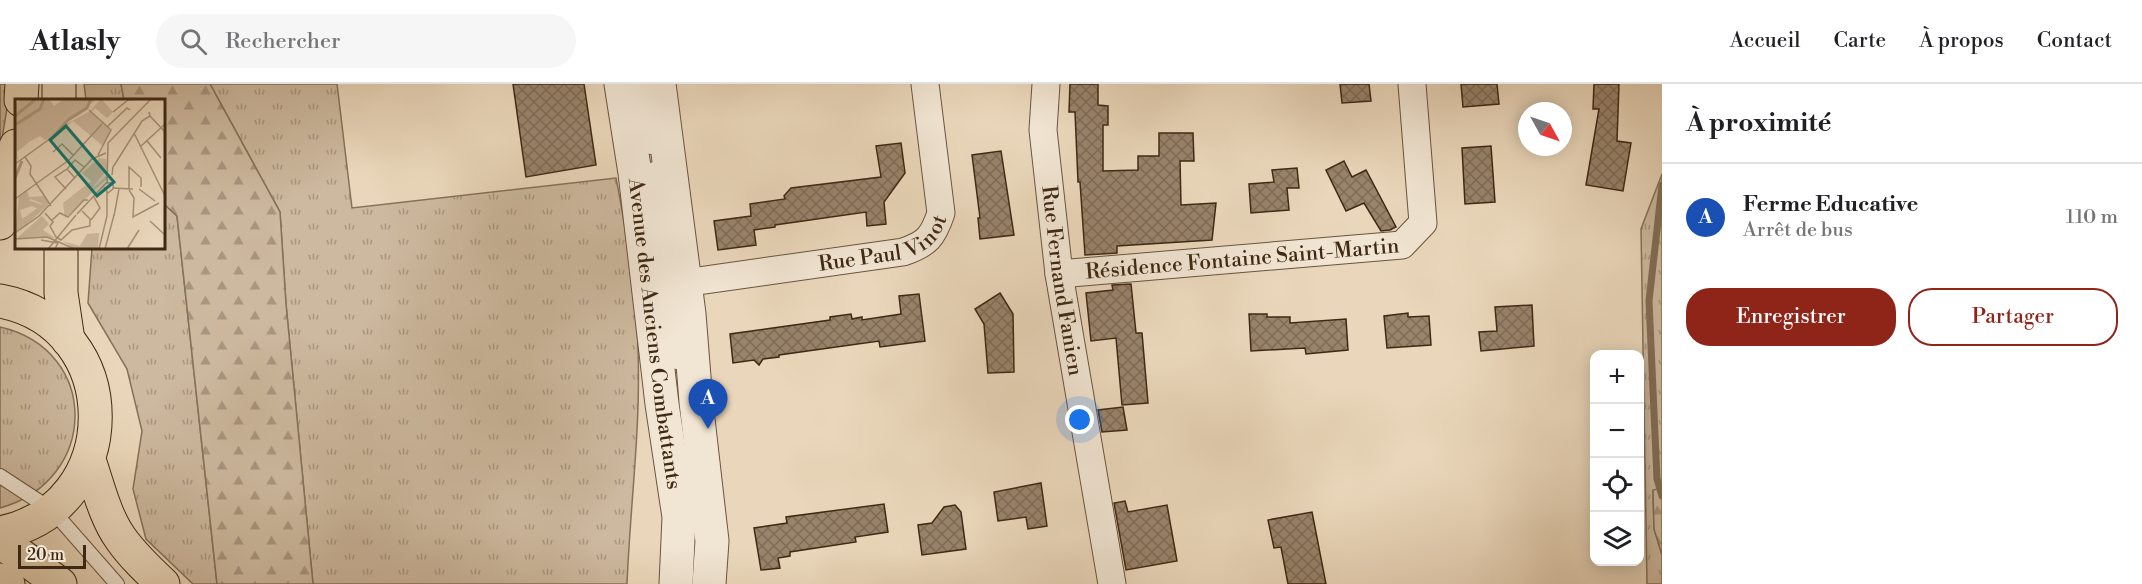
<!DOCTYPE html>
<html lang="fr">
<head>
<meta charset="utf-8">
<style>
	:root { --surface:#fff; --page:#f6f6f6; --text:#202124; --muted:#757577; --line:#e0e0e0; --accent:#8f2418 }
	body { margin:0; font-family:"Libre Bodoni",serif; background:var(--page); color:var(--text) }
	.controls { position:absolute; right:18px; bottom:18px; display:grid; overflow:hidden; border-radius:12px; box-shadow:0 3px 15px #0003 }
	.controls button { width:54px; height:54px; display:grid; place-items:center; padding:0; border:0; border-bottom:2px solid var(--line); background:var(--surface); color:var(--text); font:30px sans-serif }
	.compass { position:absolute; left:1518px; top:18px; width:54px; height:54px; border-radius:50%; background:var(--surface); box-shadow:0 3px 15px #0003; rotate:130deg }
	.scale { position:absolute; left:18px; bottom:15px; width:68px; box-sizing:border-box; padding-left:6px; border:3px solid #3f2914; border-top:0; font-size:16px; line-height:21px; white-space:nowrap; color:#3f2914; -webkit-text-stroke:4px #f1e5d3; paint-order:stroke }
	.you { position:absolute; left:1080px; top:336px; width:21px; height:21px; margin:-15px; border:4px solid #fff; border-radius:50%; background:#1a73e8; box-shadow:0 0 0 9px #1a73e833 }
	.badge { display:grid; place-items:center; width:39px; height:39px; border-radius:50%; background:var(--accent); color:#fff; font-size:20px; font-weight:700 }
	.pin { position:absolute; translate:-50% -50px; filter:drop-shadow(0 2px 3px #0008) }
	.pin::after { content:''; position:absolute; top:32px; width:21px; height:18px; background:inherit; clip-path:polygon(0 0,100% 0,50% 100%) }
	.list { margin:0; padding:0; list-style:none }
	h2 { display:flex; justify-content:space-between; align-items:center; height:78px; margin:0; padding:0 24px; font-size:26px }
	h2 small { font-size:20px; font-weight:400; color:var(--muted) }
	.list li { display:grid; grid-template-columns:39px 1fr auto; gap:18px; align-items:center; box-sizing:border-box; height:108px; padding:0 24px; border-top:2px solid var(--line) }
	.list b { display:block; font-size:22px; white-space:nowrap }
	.list p { margin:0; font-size:20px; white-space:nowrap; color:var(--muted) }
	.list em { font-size:20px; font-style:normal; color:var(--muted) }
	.actions { display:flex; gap:12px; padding:18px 24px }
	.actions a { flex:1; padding:14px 0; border:2px solid var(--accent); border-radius:24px; text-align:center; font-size:21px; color:var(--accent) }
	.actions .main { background:var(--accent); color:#fff }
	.icon { flex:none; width:33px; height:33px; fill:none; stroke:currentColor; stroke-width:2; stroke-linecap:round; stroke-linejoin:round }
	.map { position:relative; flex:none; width:1662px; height:500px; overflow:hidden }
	header { display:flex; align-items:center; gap:36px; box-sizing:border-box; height:84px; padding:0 30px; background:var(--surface); border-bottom:2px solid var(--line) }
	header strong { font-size:28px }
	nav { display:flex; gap:33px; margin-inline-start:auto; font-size:21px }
	.search { width:420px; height:54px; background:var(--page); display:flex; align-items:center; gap:15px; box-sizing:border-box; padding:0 21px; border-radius:33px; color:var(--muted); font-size:22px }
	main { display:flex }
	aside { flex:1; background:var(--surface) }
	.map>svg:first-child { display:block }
	.grass { fill:url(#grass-tufts); stroke:#86715a; stroke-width:1.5 }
	.forest { fill:url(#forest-firs); stroke:#86715a; stroke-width:1.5 }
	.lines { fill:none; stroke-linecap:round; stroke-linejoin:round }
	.stream { stroke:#836e56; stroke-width:7 }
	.building { fill:url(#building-cross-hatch); stroke:#3f2914; stroke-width:1.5 }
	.service-casing { stroke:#6a543e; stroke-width:16 }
	.minor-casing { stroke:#6a543e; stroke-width:29 }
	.tertiary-casing { stroke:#6a543e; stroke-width:35 }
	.primary-casing { stroke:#3f2914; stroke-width:35 }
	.trunk-casing { stroke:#3f2914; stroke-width:35 }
	.motorway-casing { stroke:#3f2914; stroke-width:35 }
	.service { stroke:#f1e5d3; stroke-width:14 }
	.minor { stroke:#f1e5d3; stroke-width:27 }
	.tertiary { stroke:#f1e5d3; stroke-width:33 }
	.primary { stroke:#ead7bb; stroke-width:33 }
	.trunk { stroke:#ead7bb; stroke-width:33 }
	.motorway { stroke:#ead7bb; stroke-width:33 }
	.labels { text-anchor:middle; stroke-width:6; stroke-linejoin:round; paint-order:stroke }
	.street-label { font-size:21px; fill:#3f2914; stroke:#f1e5d3 }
	.inset-river { fill:none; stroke:#b09c82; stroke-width:3 }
	.inset-road { fill:none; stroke:#a69178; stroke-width:1.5 }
	.view { fill:#0f766e; fill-opacity:0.15; stroke:#0f766e; stroke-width:3 }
	.inset-edge { fill:none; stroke:#3f2914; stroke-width:3 }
</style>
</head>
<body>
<header>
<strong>Atlasly</strong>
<div class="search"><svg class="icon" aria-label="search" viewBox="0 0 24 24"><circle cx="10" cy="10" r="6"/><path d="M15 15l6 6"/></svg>Rechercher</div>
<nav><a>Accueil</a><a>Carte</a><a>À propos</a><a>Contact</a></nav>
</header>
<main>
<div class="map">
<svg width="1662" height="500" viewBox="0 0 1662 500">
	<defs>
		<pattern id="grass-tufts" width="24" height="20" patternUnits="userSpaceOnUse" patternTransform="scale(1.5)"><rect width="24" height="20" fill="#cdb99f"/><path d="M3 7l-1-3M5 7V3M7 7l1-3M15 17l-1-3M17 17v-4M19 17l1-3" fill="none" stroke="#a89680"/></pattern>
		<pattern id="forest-firs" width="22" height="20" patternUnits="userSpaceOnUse" patternTransform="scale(1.5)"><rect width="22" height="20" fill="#cdb99f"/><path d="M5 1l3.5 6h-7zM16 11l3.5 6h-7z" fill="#a89680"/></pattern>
		<pattern id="building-cross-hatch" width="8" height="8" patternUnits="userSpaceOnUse" patternTransform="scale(1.5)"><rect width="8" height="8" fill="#98836b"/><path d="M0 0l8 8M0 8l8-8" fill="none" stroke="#7d6b57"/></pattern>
	</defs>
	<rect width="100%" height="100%" fill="#ead7bb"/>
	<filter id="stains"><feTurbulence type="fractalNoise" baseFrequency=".00333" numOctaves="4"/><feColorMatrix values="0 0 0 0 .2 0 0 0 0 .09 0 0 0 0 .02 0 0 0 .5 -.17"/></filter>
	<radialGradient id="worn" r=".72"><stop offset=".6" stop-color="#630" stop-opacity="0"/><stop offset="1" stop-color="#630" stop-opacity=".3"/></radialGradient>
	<!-- grass -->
	<g class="grass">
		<polygon points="0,0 11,0 0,67"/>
		<polygon points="84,0 121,0 124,16 86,16"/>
		<path d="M210 0H337L352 124 616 94C627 150 637 209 638 266 641 344 630 422 627 500H313L286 220 280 128Z"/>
		<polygon points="1662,90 1662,404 1653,407 1654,445 1662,471 1662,500 1647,500 1641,145"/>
		<polygon points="164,120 177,132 217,500 193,500 146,455 133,405 142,347 127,285 88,219 92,164 164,164"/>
		<path d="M0 243C101 266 99 397 0 424Z"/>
	</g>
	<!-- forest -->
	<g class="forest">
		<polygon points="121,0 210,0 280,128 286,220 313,500 217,500 177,132 164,120 164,16 124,16"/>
		<polygon points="1662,404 1662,471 1654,445 1653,406"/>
	</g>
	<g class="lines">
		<!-- stream -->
		<polyline class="stream" points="1662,101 1649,217 1657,395 1662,412"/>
	</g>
	<!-- building -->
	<g class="building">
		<polygon points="513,0 584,0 596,81 526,93"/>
		<polygon points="1070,0 1098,0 1098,21 1108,22 1108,41 1103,41 1103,87 1138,86 1138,72 1159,72 1159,49 1193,49 1194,77 1180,77 1181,121 1216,119 1212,156 1117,162 1117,169 1085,171 1080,98 1078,98 1075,28 1069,28"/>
		<polygon points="1340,0 1369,0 1371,17 1342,19"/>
		<polygon points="1461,0 1497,0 1499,20 1463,23"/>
		<polygon points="1594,0 1619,0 1617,57 1631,59 1623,107 1586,101 1599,25 1593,25"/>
		<polygon points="901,59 905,89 884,118 886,140 867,142 866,128 775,141 775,143 754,146 756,161 718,166 714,137 751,132 750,120 785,115 784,112 791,104 881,93 876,62"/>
		<polygon points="1491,62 1495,118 1465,120 1462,64"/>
		<polygon points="1001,67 1014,151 980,155 978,134 980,134 972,71"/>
		<polygon points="1344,77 1352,93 1366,86 1396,143 1390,146 1381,147 1364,119 1346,127 1326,86"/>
		<polygon points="1297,84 1299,104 1287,104 1289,126 1251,129 1249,100 1274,98 1272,86"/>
		<polygon points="1131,200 1136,249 1142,249 1148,319 1122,321 1116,254 1091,257 1086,209 1113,206 1112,201"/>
		<polygon points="1000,209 1013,230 1014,288 988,289 984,240 975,225"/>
		<polygon points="919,210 925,257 880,263 879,257 779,271 779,273 763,275 759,281 754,276 733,279 730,250 830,236 830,233 851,230 852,235 862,233 862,236 901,230 899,212"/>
		<polygon points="1532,221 1534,262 1481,267 1479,248 1497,247 1495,223"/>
		<polygon points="1408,229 1408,233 1429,232 1431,261 1387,264 1384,232"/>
		<polygon points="1249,230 1267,230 1267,233 1290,233 1290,239 1346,235 1348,266 1306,270 1305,264 1251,267"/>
		<polygon points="1123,323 1127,346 1102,348 1098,326"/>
		<polygon points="1041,399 1047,442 1028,445 1026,433 998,437 994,408"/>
		<polygon points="1125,417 1128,428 1167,421 1177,477 1126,486 1114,419"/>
		<polygon points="884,420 888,448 855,453 856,458 790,468 790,472 778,474 780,484 761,486 754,444 787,439 786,433"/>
		<polygon points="955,421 961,428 966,465 922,471 918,441 932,439 944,423"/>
		<polygon points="1312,428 1326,500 1288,500 1281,463 1274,464 1268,436"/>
	</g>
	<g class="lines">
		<!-- service casing -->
		<g class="service-casing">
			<g id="service">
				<polyline points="641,0 651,63"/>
				<polyline points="654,85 677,278"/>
				<polyline points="0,392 52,426 117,500"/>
			</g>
		</g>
		<!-- minor casing -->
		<g class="minor-casing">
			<g id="minor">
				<path id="s1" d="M1046 0 1043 46 1059 190 1112 500"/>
				<path id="s2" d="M1059 190 1402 161 1423 139 1412 0"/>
				<path id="s3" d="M684 199 903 168C927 160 933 153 941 129L925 0"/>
			</g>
		</g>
		<!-- tertiary casing -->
		<g class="tertiary-casing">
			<g id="tertiary">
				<path id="s4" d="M621 0 635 89 662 320 679 433 676 500"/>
				<polyline points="659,0 689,230 696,318 712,457 709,500"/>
			</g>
		</g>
		<!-- primary casing -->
		<g class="primary-casing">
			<g id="primary">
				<path d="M89 376C98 402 105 433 121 455 133 472 148 486 163 500"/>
				<polyline points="0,459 16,468 60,500"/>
				<polyline points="0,496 8,500"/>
			</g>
		</g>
		<!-- trunk casing -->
		<g class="trunk-casing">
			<path id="trunk" d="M0 217C127 241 127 424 0 449"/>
		</g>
		<!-- motorway casing -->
		<g class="motorway-casing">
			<g id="motorway">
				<polyline points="59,0 59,16"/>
				<polyline points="21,16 22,0"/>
				<polyline points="0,139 9,113 16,62"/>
				<polyline points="61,164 61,209 68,256"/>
			</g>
		</g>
		<!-- service -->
		<use href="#service" class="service"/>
		<!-- minor -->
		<use href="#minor" class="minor"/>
		<!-- tertiary -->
		<use href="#tertiary" class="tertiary"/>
		<!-- primary -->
		<use href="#primary" class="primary"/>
		<!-- trunk -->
		<use href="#trunk" class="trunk"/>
		<!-- motorway -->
		<use href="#motorway" class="motorway"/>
	</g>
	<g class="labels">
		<!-- street labels -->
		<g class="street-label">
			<text dy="7" stroke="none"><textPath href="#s3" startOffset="206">Rue Paul Vinot</textPath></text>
			<text dy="7" stroke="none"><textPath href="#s2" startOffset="184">Résidence Fontaine Saint-Martin</textPath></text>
			<text dy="7" stroke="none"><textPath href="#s1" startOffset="198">Rue Fernand Fanien</textPath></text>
			<text dy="7" stroke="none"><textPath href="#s4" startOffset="252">Avenue des Anciens Combattants</textPath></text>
		</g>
	</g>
	<!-- overview -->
	<g transform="translate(15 15)">
		<rect width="150" height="150" fill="#ead7bb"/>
		<path d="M7 0H34L39 7 49 0H75L54 16 46 28 75 12 86 0 98 13 92 19 80 9 76 14 96 32 88 47 58 22 40 37 30 41 25 37 14 43 2 53 3 62 0 56V5ZM84 59 91 60 93 69 76 91 93 75V79L50 119 48 104 76 82 67 74ZM4 98 28 106 25 111 17 107 5 111 9 128 0 133Z" fill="#cdb99f"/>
		<path d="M75 0H82L46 28 54 16ZM12 92 14 98 29 97 34 105 9 128 7 120 28 105 16 100 9 104 4 98ZM27 117 34 125 28 131 40 139H2ZM84 134 83 150H61L47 142 65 147 72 135Z" fill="#cdb99f"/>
		<path class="inset-river" d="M0 17 21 0M0 26 25 10 29 0M37 39 53 21 72 9 76 0M0 79 7 62"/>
		<path class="inset-road" d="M74 11 96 31 83 56M98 13 113 1 124 0M135 17 150 33M93 27 112 9 115 11M119 34 150 97M132 42 146 59M125 48 150 25M38 53 47 45 58 56M10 58 16 67 15 75 36 107M0 65 36 39M97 76 98 68 127 22 135 17 134 13M60 79 52 70 60 61 69 68M92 84 93 44 136 0M97 89 118 90M114 89V68L126 79V88M51 90 40 78 52 70M124 90 140 102M114 91 119 99 118 118 144 104M0 100 54 61 87 25M30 114 38 123 35 127 41 138 46 141 57 131 75 127V120L67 112M62 115 91 84H97L99 89 93 94 89 88M99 117 104 90M37 121 45 114 53 118 69 101H73M76 121 85 109 79 98M135 122 150 136M0 134 24 117 77 60 91 54M0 140 32 138 60 150M26 141 43 144 40 150M33 150 61 116M84 150 92 117V93M90 150 99 116M112 150 124 131"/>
		<path class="view" d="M51 27 99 83 82 97 35 41Z"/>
		<rect width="150" height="150" class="inset-edge"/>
	</g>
	<rect width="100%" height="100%" filter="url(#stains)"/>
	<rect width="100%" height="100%" fill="url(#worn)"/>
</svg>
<div class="controls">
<button>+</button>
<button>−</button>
<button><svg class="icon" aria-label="locate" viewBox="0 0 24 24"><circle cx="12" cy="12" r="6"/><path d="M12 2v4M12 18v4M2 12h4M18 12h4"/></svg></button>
<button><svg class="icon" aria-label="layers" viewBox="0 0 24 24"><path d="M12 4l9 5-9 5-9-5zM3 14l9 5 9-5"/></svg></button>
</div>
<svg class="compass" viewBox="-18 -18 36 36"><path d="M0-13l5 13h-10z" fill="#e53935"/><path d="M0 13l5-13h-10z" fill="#757577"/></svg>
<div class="scale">20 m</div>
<div class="you"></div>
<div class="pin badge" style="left:708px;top:345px;background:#1a4fb4">A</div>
</div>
<aside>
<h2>À proximité<small></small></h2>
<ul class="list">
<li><span class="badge" style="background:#1a4fb4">A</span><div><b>Ferme Educative</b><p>Arrêt de bus</p></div><em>110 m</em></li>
</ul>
<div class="actions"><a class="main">Enregistrer</a><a>Partager</a></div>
</aside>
</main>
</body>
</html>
